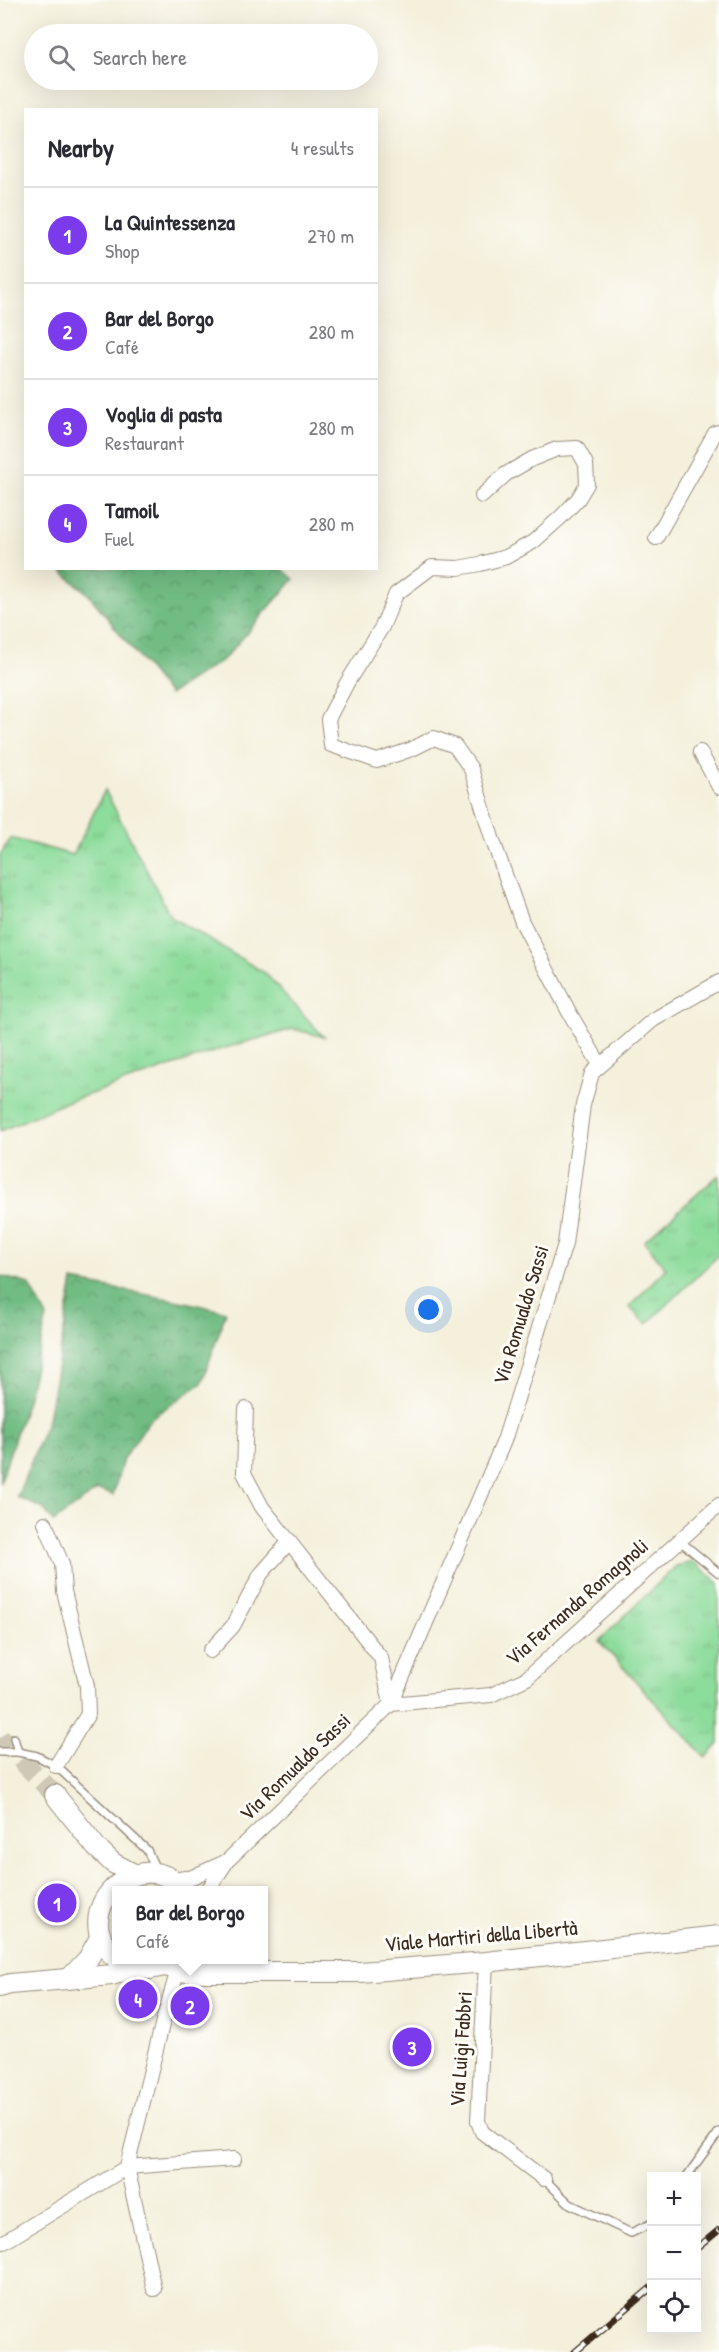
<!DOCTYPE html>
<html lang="en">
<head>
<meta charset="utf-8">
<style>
	:root { --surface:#fff; --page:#f2f2f3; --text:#2b2b33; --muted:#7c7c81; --line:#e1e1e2; --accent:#7c3aed }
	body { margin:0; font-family:"Patrick Hand",sans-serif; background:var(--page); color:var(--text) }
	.controls { position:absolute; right:18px; bottom:18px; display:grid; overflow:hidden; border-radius:0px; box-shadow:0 6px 24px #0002 }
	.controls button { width:54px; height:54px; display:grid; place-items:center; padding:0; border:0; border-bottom:2px solid var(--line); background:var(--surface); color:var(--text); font:30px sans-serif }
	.you { position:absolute; left:429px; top:1310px; width:21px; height:21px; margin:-15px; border:4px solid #fff; border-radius:50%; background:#1a73e8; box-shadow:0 0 0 9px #1a73e833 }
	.badge { display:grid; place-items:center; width:39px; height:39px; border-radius:50%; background:var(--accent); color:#fff; font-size:20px; font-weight:700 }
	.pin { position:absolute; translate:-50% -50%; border:3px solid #fff; box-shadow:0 2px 6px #0006 }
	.popup { position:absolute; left:112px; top:1886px; width:156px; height:78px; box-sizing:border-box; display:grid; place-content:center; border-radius:0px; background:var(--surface); filter:drop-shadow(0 2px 4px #0005); font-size:20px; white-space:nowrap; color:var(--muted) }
	.popup b { font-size:22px; color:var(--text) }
	.popup::after { content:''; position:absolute; left:50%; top:100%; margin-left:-12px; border:12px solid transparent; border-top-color:var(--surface) }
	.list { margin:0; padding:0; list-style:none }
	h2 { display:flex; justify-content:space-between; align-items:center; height:78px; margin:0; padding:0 24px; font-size:26px }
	h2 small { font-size:20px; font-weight:400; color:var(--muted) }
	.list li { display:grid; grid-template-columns:39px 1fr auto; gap:18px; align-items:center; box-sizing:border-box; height:96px; padding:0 24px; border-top:2px solid var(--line) }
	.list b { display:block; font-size:22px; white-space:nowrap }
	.list p { margin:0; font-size:20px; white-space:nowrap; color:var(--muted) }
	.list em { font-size:20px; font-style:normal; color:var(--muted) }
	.icon { flex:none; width:33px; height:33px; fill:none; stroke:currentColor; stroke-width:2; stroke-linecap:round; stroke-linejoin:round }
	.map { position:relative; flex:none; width:719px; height:2352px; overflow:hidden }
	.search { position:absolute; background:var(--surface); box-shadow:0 6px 24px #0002; left:24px; top:24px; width:354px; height:66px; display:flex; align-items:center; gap:15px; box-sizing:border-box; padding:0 21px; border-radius:33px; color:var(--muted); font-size:22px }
	.panel { position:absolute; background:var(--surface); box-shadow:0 6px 24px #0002; left:24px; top:108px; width:354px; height:462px; border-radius:0px }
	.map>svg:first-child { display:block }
	.grass { fill:url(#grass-tufts); stroke:#64835c; stroke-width:1.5 }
	.forest { fill:url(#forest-crowns); stroke:#567350; stroke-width:1.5 }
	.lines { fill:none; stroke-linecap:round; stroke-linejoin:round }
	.secondary-tunnel { stroke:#cfc8b6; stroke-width:20; stroke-dasharray:20 10; stroke-linecap:butt }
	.service-casing { stroke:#988d7d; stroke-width:10 }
	.minor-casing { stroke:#988d7d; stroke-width:16 }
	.secondary-casing { stroke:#988d7d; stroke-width:22 }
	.service { stroke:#fff; stroke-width:7 }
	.minor { stroke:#fff; stroke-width:14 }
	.secondary { stroke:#fff; stroke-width:20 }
	.rail-casing { stroke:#3b2a1e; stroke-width:7 }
	.rail { stroke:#fdfcf7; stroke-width:4.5; stroke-dasharray:14; stroke-linecap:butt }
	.labels { text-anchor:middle; stroke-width:6; stroke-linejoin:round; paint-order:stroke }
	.street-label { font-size:21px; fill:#3b2a1e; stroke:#fdfcf7 }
</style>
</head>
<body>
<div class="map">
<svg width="719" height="2352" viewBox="0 0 719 2352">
	<defs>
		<pattern id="grass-tufts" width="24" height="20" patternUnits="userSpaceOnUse" patternTransform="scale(1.5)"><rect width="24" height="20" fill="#8cdc9b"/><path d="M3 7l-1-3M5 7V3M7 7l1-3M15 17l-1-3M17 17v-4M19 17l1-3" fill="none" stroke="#7abd85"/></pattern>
		<pattern id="forest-crowns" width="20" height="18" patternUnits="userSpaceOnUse" patternTransform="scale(1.5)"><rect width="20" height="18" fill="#71bc83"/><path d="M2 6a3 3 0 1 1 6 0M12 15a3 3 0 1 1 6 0" fill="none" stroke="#5e996b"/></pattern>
	</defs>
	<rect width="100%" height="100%" fill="#fdfcf7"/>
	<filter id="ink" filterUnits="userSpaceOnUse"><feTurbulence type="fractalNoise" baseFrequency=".0167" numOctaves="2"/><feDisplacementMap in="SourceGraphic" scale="12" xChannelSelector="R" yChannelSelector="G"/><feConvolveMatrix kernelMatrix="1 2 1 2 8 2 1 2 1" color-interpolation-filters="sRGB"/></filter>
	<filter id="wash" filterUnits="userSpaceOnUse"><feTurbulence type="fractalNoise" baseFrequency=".008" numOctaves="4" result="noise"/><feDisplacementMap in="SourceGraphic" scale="24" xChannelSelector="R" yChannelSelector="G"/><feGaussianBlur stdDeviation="1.35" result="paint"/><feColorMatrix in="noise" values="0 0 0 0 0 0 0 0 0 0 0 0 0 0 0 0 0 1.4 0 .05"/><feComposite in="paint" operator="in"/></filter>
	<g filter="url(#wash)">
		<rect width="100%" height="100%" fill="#f4f0dc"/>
		<!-- grass -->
		<g class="grass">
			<polygon points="105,790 171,917 265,973 324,1037 293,1029 225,1048 64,1103 0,1131 0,855 11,838 73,855"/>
			<polygon points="719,1175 719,1255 647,1324 629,1307 666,1268 644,1241"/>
			<polygon points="694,1562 719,1583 719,1744 706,1758 599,1641 676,1566"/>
		</g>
		<!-- forest -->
		<g class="forest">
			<polygon points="58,568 281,568 294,579 225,658 169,695 89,595"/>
			<polygon points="0,1276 29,1284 47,1317 27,1400 0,1483"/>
			<polygon points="73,1281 190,1303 226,1312 202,1383 150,1419 123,1459 113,1495 98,1490 53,1522 44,1509 17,1497 48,1419"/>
		</g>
	</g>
	<g filter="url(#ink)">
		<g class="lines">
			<!-- secondary-tunnel -->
			<polyline class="secondary-tunnel" points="0,1738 55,1795"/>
			<!-- service casing -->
			<g class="service-casing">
				<g id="service">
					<polyline points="680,1541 719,1573"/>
					<polyline points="14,1738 18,1752"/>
					<polyline points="0,1752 18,1752 37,1756 56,1766 147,1850 157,1872"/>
					<polyline points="687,2176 719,2132"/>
					<polyline points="544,2179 570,2204 631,2233 652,2223"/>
				</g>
			</g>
			<!-- minor casing -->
			<g class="minor-casing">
				<g id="minor">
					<polyline points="482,496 506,474 532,459 557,449 577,448 586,464 587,484 578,499 561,517 533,542 506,557 480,564 458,568 432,567 396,594 382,627 348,681 328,719 331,745 377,761 412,749 434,738 455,746 471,769 492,838 522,922 569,1012 600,1065"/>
					<polyline points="656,538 715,433 719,432"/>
					<polyline points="700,752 719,787"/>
					<polyline points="246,1409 244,1473 262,1507 381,1658 391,1704"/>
					<polyline points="45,1523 62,1564 64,1591 87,1686 88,1714 56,1766"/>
					<polyline points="210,1651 233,1626 261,1574 290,1541"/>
					<polyline points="391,1704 491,1695 527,1678 719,1505"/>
					<polyline points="169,1878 190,1878 225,1862"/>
					<polyline points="208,1890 227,1861 391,1704 504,1441 565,1244 583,1105 592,1073 653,1020 719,982"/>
					<polyline points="486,1962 478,2121 482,2132 544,2179"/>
					<polyline points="4,2242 127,2167 234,2159"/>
					<polyline points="154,2289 127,2167 163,2021 178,1970"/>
				</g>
			</g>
			<!-- secondary casing -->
			<g class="secondary-casing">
				<g id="secondary">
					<polyline points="55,1795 96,1847 113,1863 134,1874"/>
					<path d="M116 1958C63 1913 141 1839 184 1890"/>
					<polyline points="165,1966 186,1972 360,1972 486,1962 719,1936"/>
					<polyline points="70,1978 88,1959 101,1936"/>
					<polyline points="0,1987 10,1984 112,1975 134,1968 150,1969 165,1966 172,1960"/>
				</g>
			</g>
			<!-- service -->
			<use href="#service" class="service"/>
			<!-- minor -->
			<use href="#minor" class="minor"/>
			<!-- secondary -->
			<use href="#secondary" class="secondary"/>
			<!-- rail casing -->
			<g class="rail-casing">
				<g id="rail">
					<polyline points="696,2249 719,2230"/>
					<polyline points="575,2352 652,2287"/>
				</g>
			</g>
			<!-- rail -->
			<use href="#rail" class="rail"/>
		</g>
	</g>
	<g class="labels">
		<!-- street labels -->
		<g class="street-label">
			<text transform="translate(521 1315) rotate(-73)" y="7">Via Romualdo Sassi</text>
			<text transform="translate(577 1602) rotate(-41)" y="7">Via Fernanda Romagnoli</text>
			<text transform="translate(295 1767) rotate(-44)" y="7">Via Romualdo Sassi</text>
			<text transform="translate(481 1936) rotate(-5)" y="7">Viale Martiri della Libertà</text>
			<text transform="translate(461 2049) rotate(-86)" y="7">Via Luigi Fabbri</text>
		</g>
	</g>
</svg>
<div class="controls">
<button>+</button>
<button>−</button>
<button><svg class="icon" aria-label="locate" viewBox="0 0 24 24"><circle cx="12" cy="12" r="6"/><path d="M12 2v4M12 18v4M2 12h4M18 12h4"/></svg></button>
</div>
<div class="you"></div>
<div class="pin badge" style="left:57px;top:1903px">1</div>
<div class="pin badge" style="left:190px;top:2006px">2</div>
<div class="popup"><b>Bar del Borgo</b>Café</div>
<div class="pin badge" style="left:412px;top:2047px">3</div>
<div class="pin badge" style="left:138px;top:1999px">4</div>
<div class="search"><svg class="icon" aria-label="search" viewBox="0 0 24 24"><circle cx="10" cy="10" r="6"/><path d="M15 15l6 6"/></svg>Search here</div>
<section class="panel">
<h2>Nearby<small>4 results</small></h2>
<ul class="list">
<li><span class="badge">1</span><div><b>La Quintessenza</b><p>Shop</p></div><em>270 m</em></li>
<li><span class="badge">2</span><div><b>Bar del Borgo</b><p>Café</p></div><em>280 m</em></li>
<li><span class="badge">3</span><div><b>Voglia di pasta</b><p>Restaurant</p></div><em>280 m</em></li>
<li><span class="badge">4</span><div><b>Tamoil</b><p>Fuel</p></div><em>280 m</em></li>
</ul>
</section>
</div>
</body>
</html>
